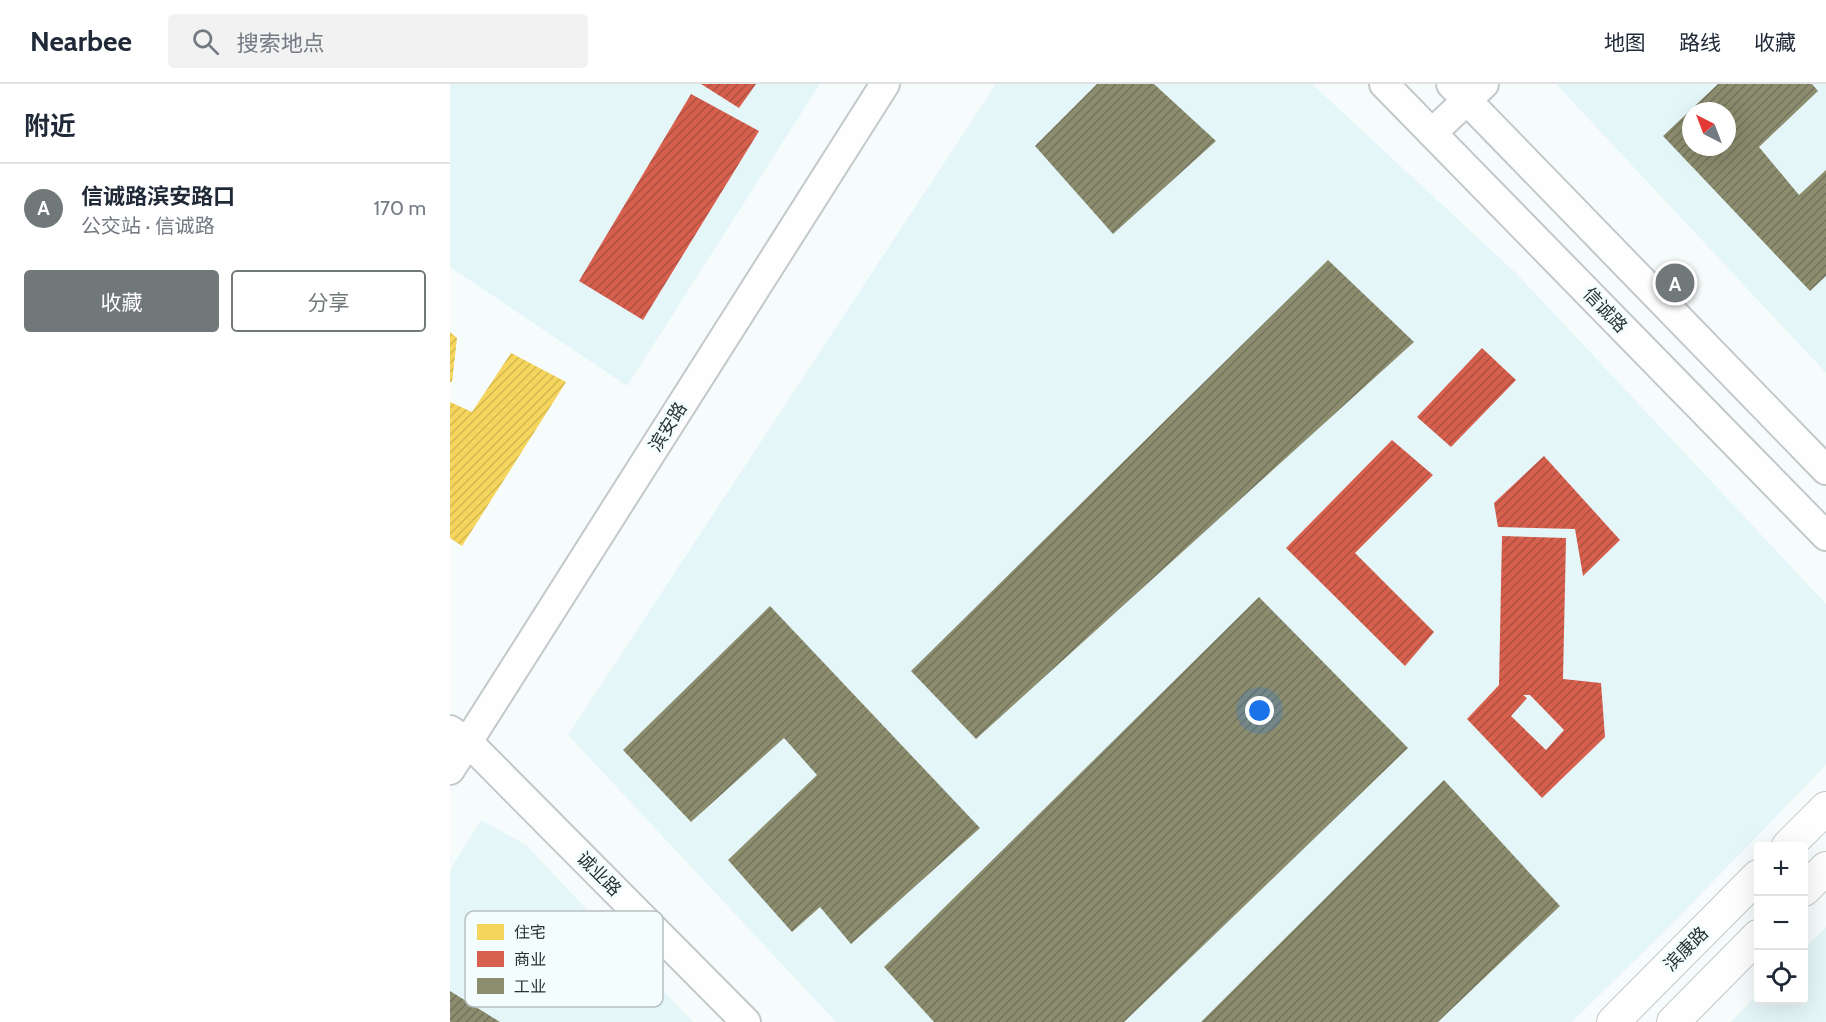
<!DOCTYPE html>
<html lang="zh">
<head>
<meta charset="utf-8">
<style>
	:root { --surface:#fff; --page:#f2f2f3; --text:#1f2937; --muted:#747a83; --line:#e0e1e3; --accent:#71787a }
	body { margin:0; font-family:Cabin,"Noto Sans SC",sans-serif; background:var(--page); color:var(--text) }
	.controls { position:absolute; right:18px; bottom:18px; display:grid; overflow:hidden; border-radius:6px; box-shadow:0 6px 24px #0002 }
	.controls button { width:54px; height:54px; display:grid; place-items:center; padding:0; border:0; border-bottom:2px solid var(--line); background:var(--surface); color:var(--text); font:30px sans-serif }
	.compass { position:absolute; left:1232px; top:18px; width:54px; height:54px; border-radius:50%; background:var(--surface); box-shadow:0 6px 24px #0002; rotate:318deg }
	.you { position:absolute; left:810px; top:627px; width:21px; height:21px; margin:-15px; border:4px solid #fff; border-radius:50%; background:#1a73e8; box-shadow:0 0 0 9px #1a73e833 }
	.badge { display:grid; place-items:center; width:39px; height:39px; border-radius:50%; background:var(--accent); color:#fff; font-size:20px; font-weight:700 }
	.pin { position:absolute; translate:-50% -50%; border:3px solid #fff; box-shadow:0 2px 6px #0006 }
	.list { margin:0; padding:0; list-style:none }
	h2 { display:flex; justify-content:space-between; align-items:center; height:78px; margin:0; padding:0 24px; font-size:26px }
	h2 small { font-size:20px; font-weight:400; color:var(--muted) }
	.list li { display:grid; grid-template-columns:39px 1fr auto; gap:18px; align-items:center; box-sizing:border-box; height:90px; padding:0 24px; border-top:2px solid var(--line) }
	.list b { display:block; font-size:22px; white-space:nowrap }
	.list p { margin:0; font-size:20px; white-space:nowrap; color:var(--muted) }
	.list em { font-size:20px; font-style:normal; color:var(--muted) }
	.actions { display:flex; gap:12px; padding:18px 24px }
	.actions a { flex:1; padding:14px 0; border:2px solid var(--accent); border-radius:6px; text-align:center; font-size:21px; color:var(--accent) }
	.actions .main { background:var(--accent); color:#fff }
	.icon { flex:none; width:33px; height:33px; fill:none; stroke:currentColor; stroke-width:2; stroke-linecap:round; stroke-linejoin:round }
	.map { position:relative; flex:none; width:1376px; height:938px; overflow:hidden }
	header { display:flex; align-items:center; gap:36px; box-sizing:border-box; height:84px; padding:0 30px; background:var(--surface); border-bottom:2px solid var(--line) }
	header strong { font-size:28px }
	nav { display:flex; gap:33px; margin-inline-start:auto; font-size:21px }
	.search { width:420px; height:54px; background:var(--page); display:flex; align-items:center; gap:15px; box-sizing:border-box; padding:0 21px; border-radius:6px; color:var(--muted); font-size:22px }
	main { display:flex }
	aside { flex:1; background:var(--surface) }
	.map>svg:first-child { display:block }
	.built { fill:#e5f6f9; fill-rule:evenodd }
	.homes { fill:url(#homes-hatch) }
	.shops { fill:url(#shops-hatch); fill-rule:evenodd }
	.industry { fill:url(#industry-hatch); fill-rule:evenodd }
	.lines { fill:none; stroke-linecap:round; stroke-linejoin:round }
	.secondary-casing { stroke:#c3c9ca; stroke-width:32 }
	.primary-casing { stroke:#c3c9ca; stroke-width:34 }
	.secondary { stroke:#fefefe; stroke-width:28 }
	.primary { stroke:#fefefe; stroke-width:32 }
	.labels { text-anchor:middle; stroke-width:6; stroke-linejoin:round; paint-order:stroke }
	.street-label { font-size:18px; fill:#293234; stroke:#f3fdfe }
	.key { fill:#f3fdfe; stroke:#b6c0c1; stroke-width:1.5 }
	.key-label { font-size:16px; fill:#293234 }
</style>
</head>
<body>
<header>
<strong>Nearbee</strong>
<div class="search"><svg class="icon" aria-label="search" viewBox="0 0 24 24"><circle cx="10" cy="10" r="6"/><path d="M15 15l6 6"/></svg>搜索地点</div>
<nav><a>地图</a><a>路线</a><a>收藏</a></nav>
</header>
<main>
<aside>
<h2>附近<small></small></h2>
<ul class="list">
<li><span class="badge">A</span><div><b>信诚路滨安路口</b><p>公交站 · 信诚路</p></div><em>170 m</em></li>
</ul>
<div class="actions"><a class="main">收藏</a><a>分享</a></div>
</aside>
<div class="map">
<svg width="1376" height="938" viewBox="0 0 1376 938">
	<defs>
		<pattern id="homes-hatch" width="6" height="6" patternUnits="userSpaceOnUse" patternTransform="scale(1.5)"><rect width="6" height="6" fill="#f6d55c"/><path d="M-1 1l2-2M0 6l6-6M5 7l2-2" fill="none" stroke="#d3b751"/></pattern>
		<pattern id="shops-hatch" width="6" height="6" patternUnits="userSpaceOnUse" patternTransform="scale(1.5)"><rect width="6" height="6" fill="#d6604d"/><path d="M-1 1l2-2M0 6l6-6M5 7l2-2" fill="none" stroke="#ae5041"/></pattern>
		<pattern id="industry-hatch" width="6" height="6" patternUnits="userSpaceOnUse" patternTransform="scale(1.5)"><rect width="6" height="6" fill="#8c8c6e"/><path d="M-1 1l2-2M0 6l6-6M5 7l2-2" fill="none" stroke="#72735b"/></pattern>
	</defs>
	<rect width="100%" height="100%" fill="#f6fbfb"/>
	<!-- built -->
	<g class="built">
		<polygon points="0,0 370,0 177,302 0,183"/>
		<polygon points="546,0 862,0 1068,191 1376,520 1376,681 1222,840 1122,938 386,938 118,651"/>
		<path d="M1106 0H1376V289ZM1241 27H1277V63H1241Z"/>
		<polygon points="31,736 76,761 243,938 0,938 0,786"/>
		<polygon points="1376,843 1376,938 1281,938 1308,910 1308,916 1354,916 1354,865"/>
	</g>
	<!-- homes -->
	<g class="homes">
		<polygon points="0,248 7,254 2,298 0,298"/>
		<polygon points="61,269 116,298 12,462 0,454 0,318 22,328"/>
	</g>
	<!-- shops -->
	<g class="shops">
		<polygon points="251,0 306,0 289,24"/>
		<polygon points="241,10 309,47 193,236 129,197"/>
		<polygon points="1032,264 1066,296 1001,363 967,333"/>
		<polygon points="942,356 983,391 905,469 984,548 955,582 836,464"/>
		<polygon points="1094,372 1170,456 1133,492 1125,445 1048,443 1044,419"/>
		<path d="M1052 452 1116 454 1113 595 1151 599 1155 653 1092 714 1017 635 1049 601ZM1073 611H1080L1114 646 1096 666 1061 632 1077 614Z"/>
	</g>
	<!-- industry -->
	<g class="industry">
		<polygon points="647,0 704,0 766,57 663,150 585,62"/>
		<path d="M1268 0H1362L1368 7 1309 63 1349 111 1376 86V192L1360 207 1213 52ZM1241 27H1277V63H1241Z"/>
		<polygon points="878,176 964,258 526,655 461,587"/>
		<polygon points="809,513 958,664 674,938 484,938 434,883"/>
		<polygon points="320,522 530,744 401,860 370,823 342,848 278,776 367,691 334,654 241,738 173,666"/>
		<polygon points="994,696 1110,822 988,938 751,938"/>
		<polygon points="0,907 50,938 0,938"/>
	</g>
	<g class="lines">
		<!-- secondary casing -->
		<g class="secondary-casing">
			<g id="secondary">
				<polyline points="934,0 1376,452"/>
				<polyline points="1001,0 1376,386"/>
				<polyline points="982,49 1034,0"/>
				<polyline points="0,646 18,658 296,938"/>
				<polyline points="0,686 435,0"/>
			</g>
		</g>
		<!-- primary casing -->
		<g class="primary-casing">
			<g id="primary">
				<polyline points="1338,762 1376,724"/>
				<polyline points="1354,806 1376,784"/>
				<polyline points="1163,938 1308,792"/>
				<polyline points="1223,938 1308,852"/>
			</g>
		</g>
		<!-- secondary -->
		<use href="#secondary" class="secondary"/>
		<!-- primary -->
		<use href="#primary" class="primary"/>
	</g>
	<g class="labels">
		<!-- street labels -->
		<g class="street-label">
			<text transform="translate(1155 226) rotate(46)" y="6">信诚路</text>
			<text transform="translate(218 343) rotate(-58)" y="6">滨安路</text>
			<text transform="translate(149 790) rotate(45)" y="6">诚业路</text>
			<text transform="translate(1236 865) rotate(-45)" y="6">滨康路</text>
		</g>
	</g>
	<!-- legend -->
	<rect x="15" y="827" width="198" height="96" rx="9" class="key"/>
	<rect x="27" y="840" width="27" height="16" fill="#f6d55c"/>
	<rect x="27" y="867" width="27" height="16" fill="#d6604d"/>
	<rect x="27" y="894" width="27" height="16" fill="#8c8c6e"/>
	<g class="key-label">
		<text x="64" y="854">住宅</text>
		<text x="64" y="881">商业</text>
		<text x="64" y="908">工业</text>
	</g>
</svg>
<div class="controls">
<button>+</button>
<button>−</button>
<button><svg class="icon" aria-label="locate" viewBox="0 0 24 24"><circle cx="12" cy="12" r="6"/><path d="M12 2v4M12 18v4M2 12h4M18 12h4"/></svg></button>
</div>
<svg class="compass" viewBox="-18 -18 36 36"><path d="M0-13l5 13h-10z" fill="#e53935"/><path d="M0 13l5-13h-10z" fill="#747a83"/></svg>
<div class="you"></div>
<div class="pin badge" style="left:1225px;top:199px">A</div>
</div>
</main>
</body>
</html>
